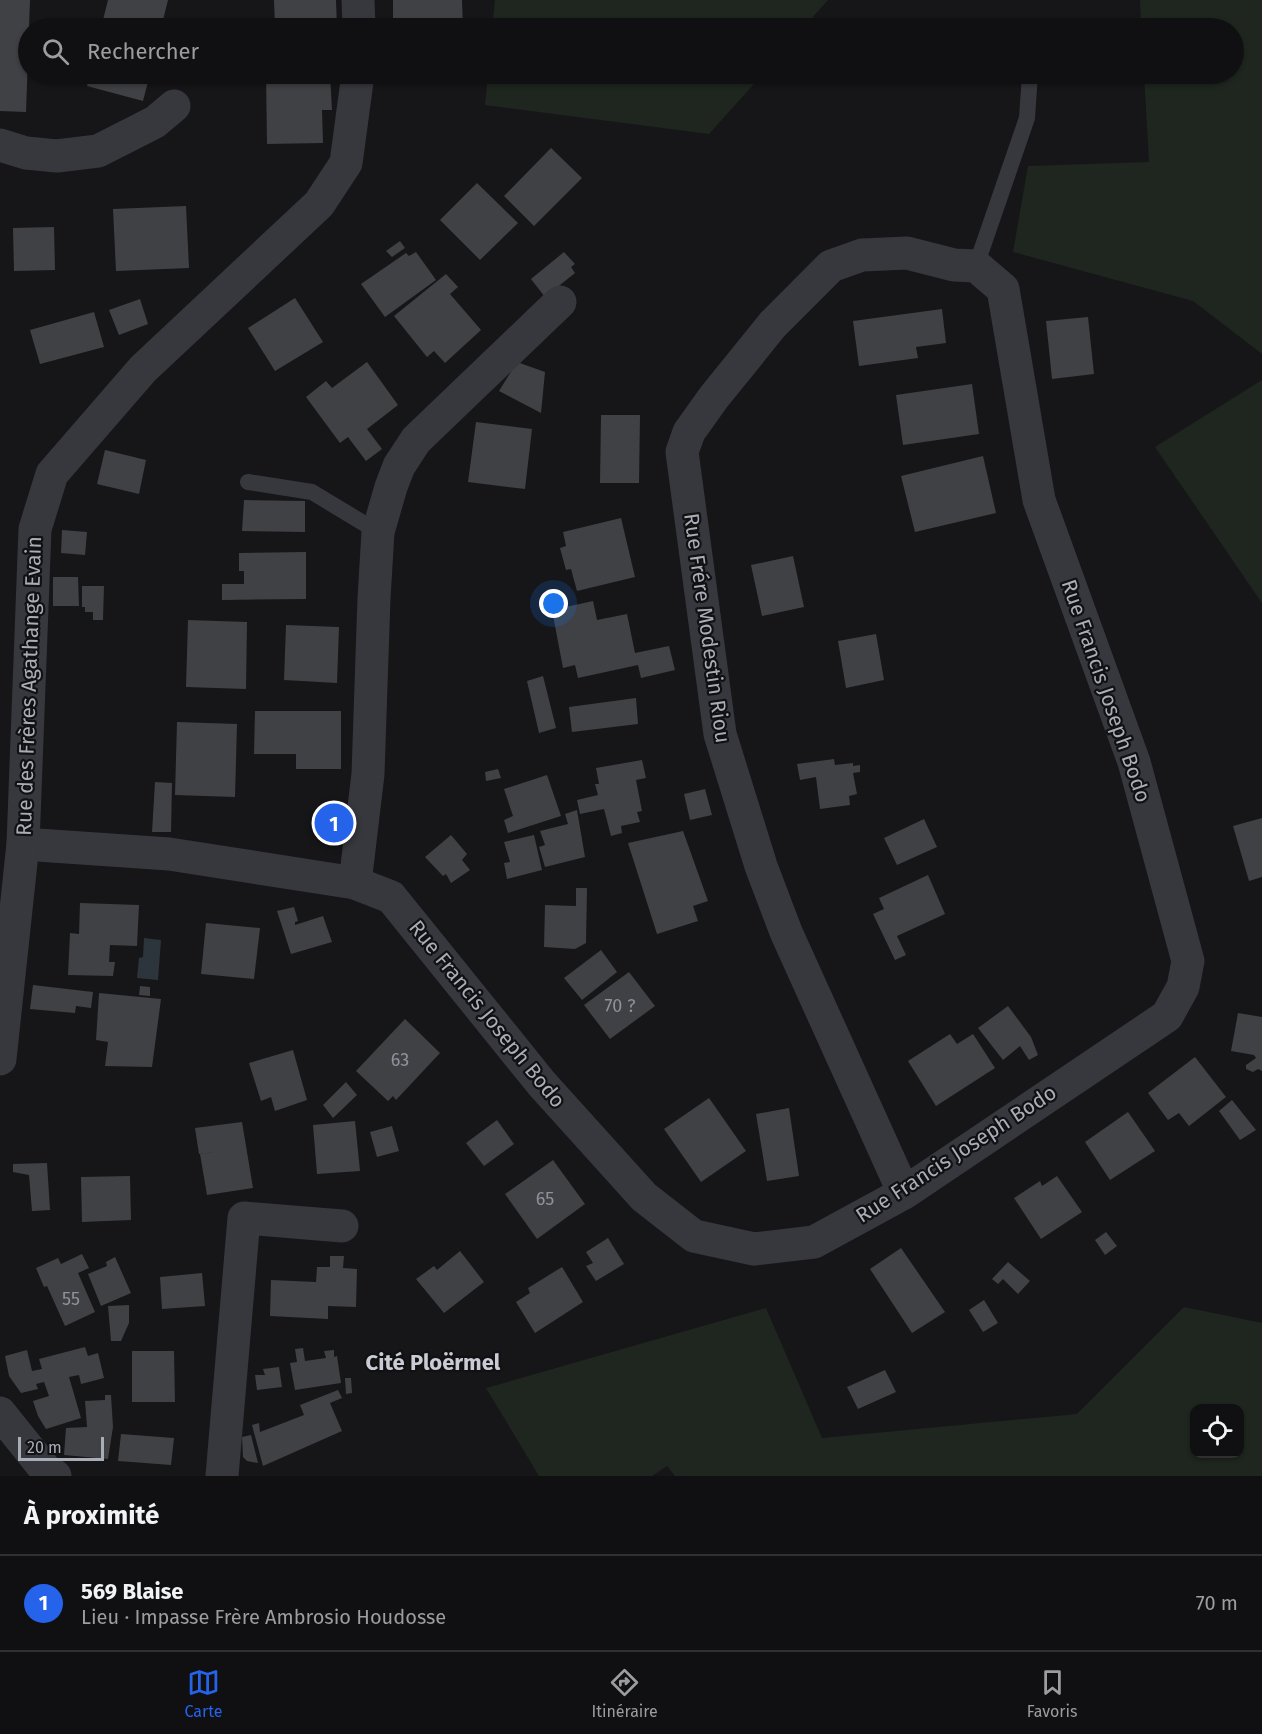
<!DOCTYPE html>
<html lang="fr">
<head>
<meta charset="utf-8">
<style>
	:root { --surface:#101012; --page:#1e1e20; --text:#f1f3f6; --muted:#9c9d9f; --line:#303032; --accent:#2563eb }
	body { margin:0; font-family:"Fira Sans",sans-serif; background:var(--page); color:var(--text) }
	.controls { position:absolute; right:18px; bottom:18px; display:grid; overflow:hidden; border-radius:12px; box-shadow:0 2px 4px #0004 }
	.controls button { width:54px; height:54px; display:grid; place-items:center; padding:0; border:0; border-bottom:2px solid var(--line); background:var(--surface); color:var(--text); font:30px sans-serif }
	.scale { position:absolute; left:18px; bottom:15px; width:86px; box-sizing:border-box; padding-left:6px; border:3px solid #a8adb8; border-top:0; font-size:16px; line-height:21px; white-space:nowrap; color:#a8adb8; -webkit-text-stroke:4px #111113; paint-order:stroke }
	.you { position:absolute; left:554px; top:604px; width:21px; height:21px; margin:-15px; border:4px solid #fff; border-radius:50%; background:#1a73e8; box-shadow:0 0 0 9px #1a73e833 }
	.badge { display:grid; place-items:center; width:39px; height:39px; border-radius:50%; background:var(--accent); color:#fff; font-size:20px; font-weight:700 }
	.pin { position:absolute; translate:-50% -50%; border:3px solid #fff; box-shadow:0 2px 6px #0006 }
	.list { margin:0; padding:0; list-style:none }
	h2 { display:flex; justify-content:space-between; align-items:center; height:78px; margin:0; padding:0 24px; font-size:26px }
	h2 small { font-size:20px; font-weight:400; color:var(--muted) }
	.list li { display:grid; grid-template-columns:39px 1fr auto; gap:18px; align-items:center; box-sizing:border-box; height:96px; padding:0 24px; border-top:2px solid var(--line) }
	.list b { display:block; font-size:22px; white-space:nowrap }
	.list p { margin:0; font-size:20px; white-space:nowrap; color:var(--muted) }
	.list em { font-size:20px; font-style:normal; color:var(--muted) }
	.icon { flex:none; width:33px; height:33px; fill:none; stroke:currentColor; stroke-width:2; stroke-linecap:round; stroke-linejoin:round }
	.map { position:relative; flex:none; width:1262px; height:1476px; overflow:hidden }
	.search { position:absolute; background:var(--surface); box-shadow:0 2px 4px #0004; left:18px; right:18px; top:18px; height:66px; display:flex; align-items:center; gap:15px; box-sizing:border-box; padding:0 21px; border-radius:33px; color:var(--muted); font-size:22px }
	.sheet { height:174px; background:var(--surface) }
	nav { display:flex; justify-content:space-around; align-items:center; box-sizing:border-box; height:84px; border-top:2px solid var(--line); background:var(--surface); font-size:16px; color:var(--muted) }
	nav a { display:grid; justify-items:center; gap:3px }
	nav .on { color:var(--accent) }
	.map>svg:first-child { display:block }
	.green { fill:#1e261f; fill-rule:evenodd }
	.water { fill:#2c353c }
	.building { fill:#404145 }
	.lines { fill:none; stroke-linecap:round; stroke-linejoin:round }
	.lane { stroke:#37383d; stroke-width:16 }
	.street { stroke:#37383d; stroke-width:33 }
	.labels { text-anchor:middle; stroke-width:4.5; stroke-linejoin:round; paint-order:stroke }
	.number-label { font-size:18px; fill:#8e929b }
	.street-label { font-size:21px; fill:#a8adb8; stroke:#111113 }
	.neighbourhood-label { font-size:22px; font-weight:bold; fill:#c9ccd4; stroke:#111113 }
</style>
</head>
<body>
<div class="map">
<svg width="1262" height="1476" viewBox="0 0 1262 1476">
	<rect width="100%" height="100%" fill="#161618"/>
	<!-- green -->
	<g class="green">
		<polygon points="495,0 828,0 803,28 492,28"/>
		<polygon points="1140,0 1262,0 1262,354 1193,301 1013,252 1028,166 1149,162 1144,74 1234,74 1234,28 1141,28"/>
		<polygon points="488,74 763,74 709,134 485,105"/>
		<polygon points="1262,380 1262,603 1155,447"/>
		<path d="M1184 1307 1262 1323V1476H675L667 1466 652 1476H539L486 1388 766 1308 822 1438 1077 1414ZM1194 1408H1240V1454H1194Z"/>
	</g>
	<!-- water -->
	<polygon class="water" points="144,938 161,940 158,980 137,978 139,958 143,957"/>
	<!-- building -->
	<g class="building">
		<polygon points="0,0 30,0 26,112 0,111"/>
		<polygon points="108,0 168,0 161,28 101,28"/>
		<polygon points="274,0 336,0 337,28 275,28"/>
		<polygon points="393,0 462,0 463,28 393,28"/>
		<polygon points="90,74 150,74 143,101 87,86"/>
		<polygon points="266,74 330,74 332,110 322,110 323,143 267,144"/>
		<polygon points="551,148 582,178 534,226 504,196"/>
		<polygon points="477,183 518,223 480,260 440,220"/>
		<polygon points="186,206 189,268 116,271 113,209"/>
		<polygon points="54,227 55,270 14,271 13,228"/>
		<polygon points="400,241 405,248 392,257 386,251"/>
		<polygon points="416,252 436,280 385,317 361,284 406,253 409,256"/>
		<polygon points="564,252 575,264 571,267 575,273 545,297 531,279"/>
		<polygon points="446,274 458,287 450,294 481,330 445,363 434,351 427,357 394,316"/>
		<polygon points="295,298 323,342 275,371 248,328"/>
		<polygon points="140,299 148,324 119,335 109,310"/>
		<polygon points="942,309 946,343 916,347 918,358 859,366 853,321"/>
		<polygon points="94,312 104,347 40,364 30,330"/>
		<polygon points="1088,317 1094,374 1052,379 1046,321"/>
		<polygon points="367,362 398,405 367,429 382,449 366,461 348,437 340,443 306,397 326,381 332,388"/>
		<polygon points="517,362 545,372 541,413 499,391"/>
		<polygon points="972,384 979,434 903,445 896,395"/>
		<polygon points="601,415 640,415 639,483 600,483"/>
		<polygon points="476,422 532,429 525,489 468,482"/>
		<polygon points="105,450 146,460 139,494 97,484"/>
		<polygon points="983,456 996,513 915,532 901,476"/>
		<polygon points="244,500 305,501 305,532 242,531"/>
		<polygon points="621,518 635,577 577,591 571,569 566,570 560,548 566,546 563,532"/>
		<polygon points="62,530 87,532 85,555 61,553"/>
		<polygon points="306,552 306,599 222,600 222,584 244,584 244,571 239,571 239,553"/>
		<polygon points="793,556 804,607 762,616 751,565"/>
		<polygon points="53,577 78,577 79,606 53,606"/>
		<polygon points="82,586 104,586 103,620 93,620 93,612 85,612 85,607 82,607"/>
		<polygon points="593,601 597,620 627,614 635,653 669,646 675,670 641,678 638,665 578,678 575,665 563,668 552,610"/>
		<polygon points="188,620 247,622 246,689 186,687"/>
		<polygon points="286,625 339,627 337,683 284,680"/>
		<polygon points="876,634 884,680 846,688 838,641"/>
		<polygon points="543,676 556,728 539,733 527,681"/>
		<polygon points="636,698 638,724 572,732 569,707"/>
		<polygon points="255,711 341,711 341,769 296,769 296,754 254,754"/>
		<polygon points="177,722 237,724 235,797 175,795"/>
		<polygon points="834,759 835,765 853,763 853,766 860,765 860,772 853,773 857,794 849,796 850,805 820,809 816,777 800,780 797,764"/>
		<polygon points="642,760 646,778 636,780 642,811 637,812 640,822 621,826 622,833 611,836 604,809 580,814 577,800 598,795 595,784 599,784 596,768"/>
		<polygon points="498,769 501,778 486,781 485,772"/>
		<polygon points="547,775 561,816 508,833 504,820 513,816 504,789"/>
		<polygon points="155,782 172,783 171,832 152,832"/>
		<polygon points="705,789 712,815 690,820 684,794"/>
		<polygon points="577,810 585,857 545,867 539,847 545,845 540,831 568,824 565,814"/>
		<polygon points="326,814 344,815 342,831 324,830"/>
		<polygon points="1262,818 1262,877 1249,881 1233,826"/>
		<polygon points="924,819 937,847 897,865 884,838"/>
		<polygon points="683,831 708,901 693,906 698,921 657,934 628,843"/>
		<polygon points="451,835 467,854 462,860 470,870 451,883 446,874 443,876 425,857"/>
		<polygon points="534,835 542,870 507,879 504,863 510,862 504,842"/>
		<polygon points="928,875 945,914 897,936 906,955 895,960 873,914 884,909 879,898"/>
		<polygon points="576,888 587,888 586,943 575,949 544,947 545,905 576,906"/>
		<polygon points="80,903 139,905 137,946 110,945 109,962 115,962 113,976 68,975 70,933 79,934"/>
		<polygon points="294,907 298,921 295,922 295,925 323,916 332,942 291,954 277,911"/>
		<polygon points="206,923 260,928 254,979 201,974"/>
		<polygon points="601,950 617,972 582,1000 564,978"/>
		<polygon points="629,972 655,1006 610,1039 584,1005"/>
		<polygon points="33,985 93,992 91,1008 76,1006 75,1013 30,1009"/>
		<polygon points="140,986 150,987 150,996 139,995"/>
		<polygon points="99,993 161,999 152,1067 105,1066 108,1042 96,1040"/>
		<polygon points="1008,1006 1031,1037 1038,1055 1029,1060 1020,1046 1003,1060 978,1028"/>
		<polygon points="1238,1013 1262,1017 1262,1071 1258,1069 1253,1072 1246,1069 1246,1065 1256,1058 1254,1055 1231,1051"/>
		<polygon points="405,1019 440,1053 396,1100 393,1096 388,1101 356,1071"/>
		<polygon points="950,1034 957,1044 973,1034 995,1068 936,1106 908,1061"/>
		<polygon points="293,1050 307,1100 275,1111 271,1097 261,1101 249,1063"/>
		<polygon points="1195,1057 1226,1097 1189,1126 1179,1113 1168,1120 1148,1093"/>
		<polygon points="346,1082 357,1095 333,1118 323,1105"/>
		<polygon points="709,1098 746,1151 701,1182 664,1129"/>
		<polygon points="1232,1100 1256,1130 1240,1140 1219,1111"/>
		<polygon points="789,1108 799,1176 767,1181 756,1114"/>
		<polygon points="1128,1112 1155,1151 1110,1180 1085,1142"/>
		<polygon points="497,1120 514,1144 484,1166 466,1143"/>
		<polygon points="355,1121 360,1171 317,1174 313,1125"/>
		<polygon points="242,1122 253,1188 207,1195 200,1154 222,1151 199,1154 195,1128"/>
		<polygon points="392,1126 399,1151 377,1157 370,1132"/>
		<polygon points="553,1160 585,1204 537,1239 505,1194"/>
		<polygon points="47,1163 50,1210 32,1211 29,1175 13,1172 13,1164"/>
		<polygon points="130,1176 131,1220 82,1222 81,1177"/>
		<polygon points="1057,1176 1082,1212 1041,1239 1014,1198 1040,1181 1042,1186"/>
		<polygon points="1106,1232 1117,1246 1105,1255 1095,1240"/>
		<polygon points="608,1238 624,1264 596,1281 586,1266 593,1263 586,1252"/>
		<polygon points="901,1248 945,1312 912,1333 870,1269"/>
		<polygon points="460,1251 484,1282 444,1313 416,1279 434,1266 437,1270"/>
		<polygon points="82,1254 89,1268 78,1273 95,1312 65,1326 47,1286 44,1287 36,1268 58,1258 61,1264"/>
		<polygon points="330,1256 344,1256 343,1268 357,1269 356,1307 328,1306 328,1319 270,1316 271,1280 316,1282 317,1267 330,1267"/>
		<polygon points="115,1257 131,1293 101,1306 88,1274 107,1266 106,1262"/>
		<polygon points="1008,1262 1030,1281 1018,1294 1003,1279 998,1284 992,1279"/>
		<polygon points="562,1267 583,1302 535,1333 516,1302 530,1293 528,1288"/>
		<polygon points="202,1273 205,1306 162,1309 160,1277"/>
		<polygon points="984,1300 998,1323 983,1332 969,1310"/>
		<polygon points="129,1305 129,1323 121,1341 111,1341 108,1306"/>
		<polygon points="85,1347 88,1356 98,1353 104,1378 81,1384 79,1375 69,1377 81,1418 46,1429 38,1416 33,1401 49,1396 44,1382 36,1384 38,1389 21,1393 9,1376 5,1356 27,1350 32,1371 42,1369 39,1359"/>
		<polygon points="303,1348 305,1361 326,1358 324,1351 334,1350 334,1357 337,1356 341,1383 295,1390 290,1363 297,1362 295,1349"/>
		<polygon points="132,1351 174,1351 175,1402 132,1402"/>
		<polygon points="279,1367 282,1387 257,1390 255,1375 265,1375 263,1369"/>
		<polygon points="885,1370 896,1392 858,1409 847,1387"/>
		<polygon points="345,1378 351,1378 352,1393 346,1394"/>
		<polygon points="338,1390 342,1398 330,1403 342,1431 263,1466 252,1425 259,1423 260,1432 304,1415 300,1405"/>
		<polygon points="105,1395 111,1395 113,1427 108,1459 64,1455 66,1428 87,1427 85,1401 105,1400"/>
		<polygon points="121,1434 174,1438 171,1465 118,1461"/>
		<polygon points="251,1435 258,1463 247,1461 243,1457 242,1437"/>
	</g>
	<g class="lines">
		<!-- lane -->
		<g class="lane">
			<polyline points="976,266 1027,118 1030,74"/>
			<polyline points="248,482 312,492 378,532"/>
		</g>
		<!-- street -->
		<g class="street">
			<polyline points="358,0 359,28"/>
			<polyline points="0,145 26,153 57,156 98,151 155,122 174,106"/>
			<polyline points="23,844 169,854 355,883 391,897 542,1084 644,1197 694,1236 754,1249 814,1242 904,1193 1167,1016 1183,987 1188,961 1134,762 1039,500 1003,289 976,266 954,265 907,253 862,255 831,266 773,324 714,397 689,432 682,452 720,734 761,866 786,932 904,1193"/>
			<polyline points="355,883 368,774 374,598 378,532 391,487 399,466 416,440 560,302"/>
			<polyline points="0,1059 23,844 35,529 52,474 143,369 319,204 346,163 358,74"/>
			<polyline points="0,1413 49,1474 55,1476"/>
			<polyline points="222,1476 244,1218 342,1226"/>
		</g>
	</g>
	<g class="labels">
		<!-- number labels -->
		<g class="number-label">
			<text x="620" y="1012">70 ?</text>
			<text x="400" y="1066">63</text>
			<text x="545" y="1205">65</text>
			<text x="71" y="1305">55</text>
		</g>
		<!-- street labels -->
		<g class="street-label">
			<text transform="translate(707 628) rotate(82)" y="7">Rue Frére Modestin Riou</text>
			<text transform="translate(29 686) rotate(-88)" y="7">Rue des Frères Agathange Evain</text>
			<text transform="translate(1106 691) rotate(71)" y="7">Rue Francis Joseph Bodo</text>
			<text transform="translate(487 1014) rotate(51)" y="7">Rue Francis Joseph Bodo</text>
			<text transform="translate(956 1154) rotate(-33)" y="7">Rue Francis Joseph Bodo</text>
		</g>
		<!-- neighbourhood labels -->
		<g class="neighbourhood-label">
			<text x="433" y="1370">Cité Ploërmel</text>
		</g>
	</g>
</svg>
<div class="controls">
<button><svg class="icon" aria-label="locate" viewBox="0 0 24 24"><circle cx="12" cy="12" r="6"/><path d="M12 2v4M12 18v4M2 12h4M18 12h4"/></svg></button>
</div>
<div class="scale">20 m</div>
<div class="you"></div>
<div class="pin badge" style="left:334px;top:823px">1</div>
<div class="search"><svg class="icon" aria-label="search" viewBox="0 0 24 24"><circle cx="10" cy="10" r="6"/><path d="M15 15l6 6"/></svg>Rechercher</div>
</div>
<section class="sheet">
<h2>À proximité<small></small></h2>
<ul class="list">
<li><span class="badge">1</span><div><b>569 Blaise</b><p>Lieu · Impasse Frère Ambrosio Houdosse</p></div><em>70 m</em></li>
</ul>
</section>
<nav>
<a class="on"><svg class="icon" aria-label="map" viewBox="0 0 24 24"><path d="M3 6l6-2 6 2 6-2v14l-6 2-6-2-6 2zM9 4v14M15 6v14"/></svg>Carte</a>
<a><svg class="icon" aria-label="directions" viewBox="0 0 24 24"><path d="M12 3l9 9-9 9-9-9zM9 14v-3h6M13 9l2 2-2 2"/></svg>Itinéraire</a>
<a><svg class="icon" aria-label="saved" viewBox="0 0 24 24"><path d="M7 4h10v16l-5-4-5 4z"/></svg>Favoris</a>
</nav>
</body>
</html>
